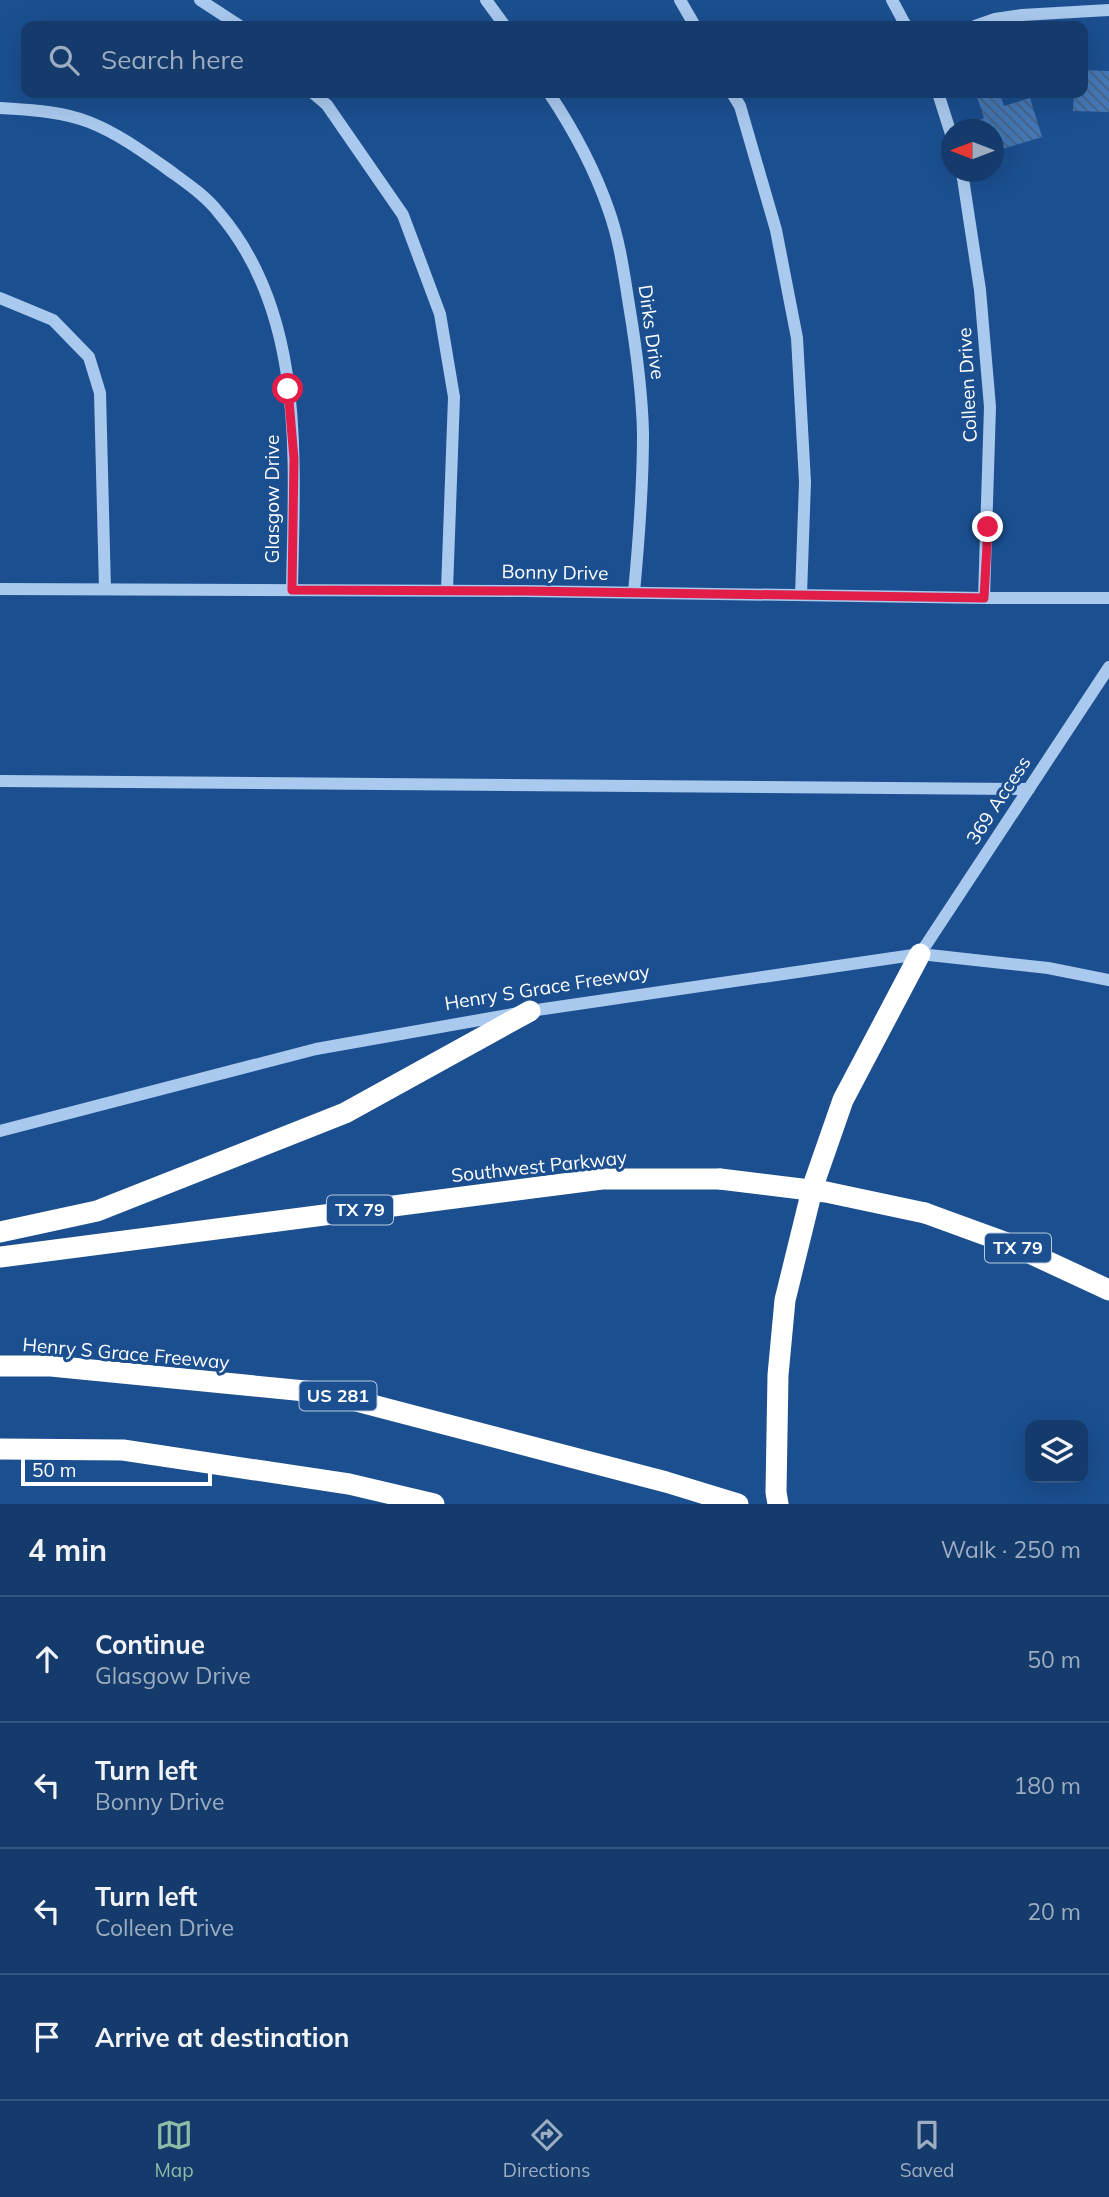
<!DOCTYPE html>
<html lang="en">
<head>
<meta charset="utf-8">
<style>
	:root { --surface:#143b6b; --page:#214673; --text:#f1f3f6; --muted:#9dadc1; --line:#33557e; --accent:#8abfa5 }
	body { margin:0; font-family:Mulish,sans-serif; background:var(--page); color:var(--text) }
	.controls { position:absolute; right:21px; bottom:21px; display:grid; overflow:hidden; border-radius:14px; box-shadow:0 7px 28px #0002 }
	.controls button { width:63px; height:63px; display:grid; place-items:center; padding:0; border:0; border-bottom:2px solid var(--line); background:var(--surface); color:var(--text); font:35px sans-serif }
	.compass { position:absolute; left:941px; top:119px; width:63px; height:63px; border-radius:50%; background:var(--surface); box-shadow:0 7px 28px #0002; rotate:270deg }
	.scale { position:absolute; left:21px; bottom:18px; width:191px; box-sizing:border-box; padding-left:7px; border:4px solid #fff; border-top:0; font-size:19px; line-height:24px; white-space:nowrap; color:#fff; -webkit-text-stroke:5px #1b4f8f; paint-order:stroke }
	.stop { position:absolute; width:21px; height:21px; margin:-16px; border:5px solid #e11d48; border-radius:50%; background:#fff }
	.stop.end { background:#e11d48; border-color:#fff; box-shadow:0 2px 7px #0008 }
	.list { margin:0; padding:0; list-style:none }
	h2 { display:flex; justify-content:space-between; align-items:center; height:91px; margin:0; padding:0 28px; font-size:30px }
	h2 small { font-size:23px; font-weight:400; color:var(--muted) }
	.list li { display:grid; grid-template-columns:46px 1fr auto; gap:21px; align-items:center; box-sizing:border-box; height:126px; padding:0 28px; border-top:2px solid var(--line) }
	.list b { display:block; font-size:26px; white-space:nowrap }
	.list p { margin:0; font-size:23px; white-space:nowrap; color:var(--muted) }
	.list em { font-size:23px; font-style:normal; color:var(--muted) }
	.icon { flex:none; width:38px; height:38px; fill:none; stroke:currentColor; stroke-width:2; stroke-linecap:round; stroke-linejoin:round }
	.map { position:relative; flex:none; width:1109px; height:1504px; overflow:hidden }
	.search { position:absolute; background:var(--surface); box-shadow:0 7px 28px #0002; left:21px; right:21px; top:21px; height:77px; display:flex; align-items:center; gap:18px; box-sizing:border-box; padding:0 24px; border-radius:14px; color:var(--muted); font-size:26px }
	.sheet { height:595px; background:var(--surface) }
	nav { display:flex; justify-content:space-around; align-items:center; box-sizing:border-box; height:98px; border-top:2px solid var(--line); background:var(--surface); font-size:19px; color:var(--muted) }
	nav a { display:grid; justify-items:center; gap:4px }
	nav .on { color:var(--accent) }
	.map>svg:first-child { display:block }
	.building { fill:url(#building-back-hatch) }
	.lines { fill:none; stroke-linecap:round; stroke-linejoin:round }
	.minor { stroke:#a9c9ee; stroke-width:12 }
	.highway { stroke:#fff; stroke-width:21 }
	.highway-bridge { stroke:#fff; stroke-width:21 }
	.route { stroke:#e11d48; stroke-width:9 }
	.labels { text-anchor:middle; stroke-width:6; stroke-linejoin:round; paint-order:stroke }
	.shield { fill:#1b4f8f; stroke:#bbcadd; stroke-width:2 }
	.shield-label { font-size:18px; font-weight:bold; fill:#fff }
	.street-label { font-size:19px; fill:#fff; stroke:#1b4f8f }
</style>
</head>
<body>
<div class="map">
<svg width="1109" height="1504" viewBox="0 0 1109 1504">
	<defs>
		<pattern id="building-back-hatch" width="6" height="6" patternUnits="userSpaceOnUse" patternTransform="scale(1.75)"><rect width="6" height="6" fill="#4478b7"/><path d="M-1 5l2 2M0 0l6 6M5-1l2 2" fill="none" stroke="#486282"/></pattern>
	</defs>
	<rect width="100%" height="100%" fill="#1b4f8f"/>
	<!-- building -->
	<g class="building">
		<polygon points="1083,70 1109,71 1109,112 1073,111 1074,93 1083,93"/>
		<polygon points="980,93 1000,93 1004,106 1030,98 1042,137 993,152 993,130 981,130 979,120 984,118 976,94"/>
	</g>
	<g class="lines">
		<!-- minor -->
		<g class="minor">
			<polyline points="200,0 240,26"/>
			<polyline points="486,0 505,26"/>
			<polyline points="680,0 695,26"/>
			<polyline points="892,0 906,26"/>
			<polyline points="975,26 995,19 1022,15 1109,10"/>
			<polyline points="313,93 327,105 403,215 440,314 454,397 447,590"/>
			<path d="M549 93C573 129 595 170 609 211 620 242 624 274 629 305 636 347 642 390 643 433 643 486 639 539 634 592"/>
			<polyline points="732,93 740,106 776,230 797,338 805,482 801,595"/>
			<polyline points="938,93 951,134"/>
			<path d="M0 108C30 110 61 111 89 122 117 133 142 151 166 168 185 182 205 195 219 213 307 316 294 463 292 590"/>
			<polyline points="962,172 980,290 990,407 984,598"/>
			<polyline points="0,298 53,320 89,357 100,393 105,589"/>
			<polyline points="0,589 524,591 984,598 1109,598"/>
			<polyline points="0,781 1029,789"/>
			<polyline points="920,954 1109,667"/>
			<polyline points="0,1131 316,1049 530,1011 920,954 1048,968 1109,980"/>
		</g>
		<!-- highway -->
		<g class="highway">
			<polyline points="925,1213 1010,1244 1109,1290"/>
			<polyline points="0,1232 97,1211 345,1113 530,1011"/>
			<polyline points="0,1257 602,1179 720,1179"/>
			<polyline points="0,1366 51,1366 326,1393 666,1482 738,1504"/>
			<polyline points="0,1449 123,1450 349,1484 434,1504"/>
			<polyline points="778,1504 776,1492 778,1375 785,1300 813,1186 843,1100 920,954"/>
		</g>
		<!-- highway-bridge -->
		<polyline class="highway-bridge" points="720,1179 826,1192 925,1213"/>
	</g>
	<g class="lines">
		<!-- route -->
		<polyline class="route" points="288,389 294,459 292,590 524,591 984,598 988,527"/>
	</g>
	<g class="labels">
		<!-- shield labels -->
		<g class="shield">
			<rect x="327" y="1195.5" width="66" height="29" rx="5"/>
			<rect x="985" y="1233.5" width="66" height="29" rx="5"/>
			<rect x="299.5" y="1381.5" width="77" height="29" rx="5"/>
		</g>
		<g class="shield-label">
			<text x="360" y="1216">TX 79</text>
			<text x="1018" y="1254">TX 79</text>
			<text x="338" y="1402">US 281</text>
		</g>
		<!-- street labels -->
		<g class="street-label">
			<text transform="translate(652 332) rotate(82)" y="7">Dirks Drive</text>
			<text transform="translate(967 385) rotate(-93)" y="7">Colleen Drive</text>
			<text transform="translate(272 499) rotate(-90)" y="7">Glasgow Drive</text>
			<text transform="translate(555 572) rotate(1)" y="7">Bonny Drive</text>
			<text transform="translate(998 800) rotate(-57)" y="7">369 Access</text>
			<text transform="translate(547 987) rotate(-9)" y="7">Henry S Grace Freeway</text>
			<text transform="translate(539 1166) rotate(-6)" y="7">Southwest Parkway</text>
			<text transform="translate(126 1353) rotate(5)" y="7">Henry S Grace Freeway</text>
		</g>
	</g>
</svg>
<div class="controls">
<button><svg class="icon" aria-label="layers" viewBox="0 0 24 24"><path d="M12 4l9 5-9 5-9-5zM3 14l9 5 9-5"/></svg></button>
</div>
<svg class="compass" viewBox="-18 -18 36 36"><path d="M0-13l5 13h-10z" fill="#e53935"/><path d="M0 13l5-13h-10z" fill="#9dadc1"/></svg>
<div class="scale">50 m</div>
<div class="stop" style="left:288px;top:389px"></div>
<div class="stop end" style="left:988px;top:527px"></div>
<div class="search"><svg class="icon" aria-label="search" viewBox="0 0 24 24"><circle cx="10" cy="10" r="6"/><path d="M15 15l6 6"/></svg>Search here</div>
</div>
<section class="sheet">
<h2>4 min<small>Walk · 250 m</small></h2>
<ul class="list">
<li><svg class="icon" aria-label="ahead" viewBox="0 0 24 24"><path d="M12 20V5M6 11l6-6 6 6"/></svg><div><b>Continue</b><p>Glasgow Drive</p></div><em>50 m</em></li>
<li><svg class="icon" aria-label="left" viewBox="0 0 24 24"><path d="M17 20v-9H6M10 6l-5 5 5 5"/></svg><div><b>Turn left</b><p>Bonny Drive</p></div><em>180 m</em></li>
<li><svg class="icon" aria-label="left" viewBox="0 0 24 24"><path d="M17 20v-9H6M10 6l-5 5 5 5"/></svg><div><b>Turn left</b><p>Colleen Drive</p></div><em>20 m</em></li>
<li><svg class="icon" aria-label="arrive" viewBox="0 0 24 24"><path d="M6 21V4h12l-3 4 3 4H6"/></svg><div><b>Arrive at destination</b></div></li>
</ul>
</section>
<nav>
<a class="on"><svg class="icon" aria-label="map" viewBox="0 0 24 24"><path d="M3 6l6-2 6 2 6-2v14l-6 2-6-2-6 2zM9 4v14M15 6v14"/></svg>Map</a>
<a><svg class="icon" aria-label="directions" viewBox="0 0 24 24"><path d="M12 3l9 9-9 9-9-9zM9 14v-3h6M13 9l2 2-2 2"/></svg>Directions</a>
<a><svg class="icon" aria-label="saved" viewBox="0 0 24 24"><path d="M7 4h10v16l-5-4-5 4z"/></svg>Saved</a>
</nav>
</body>
</html>
